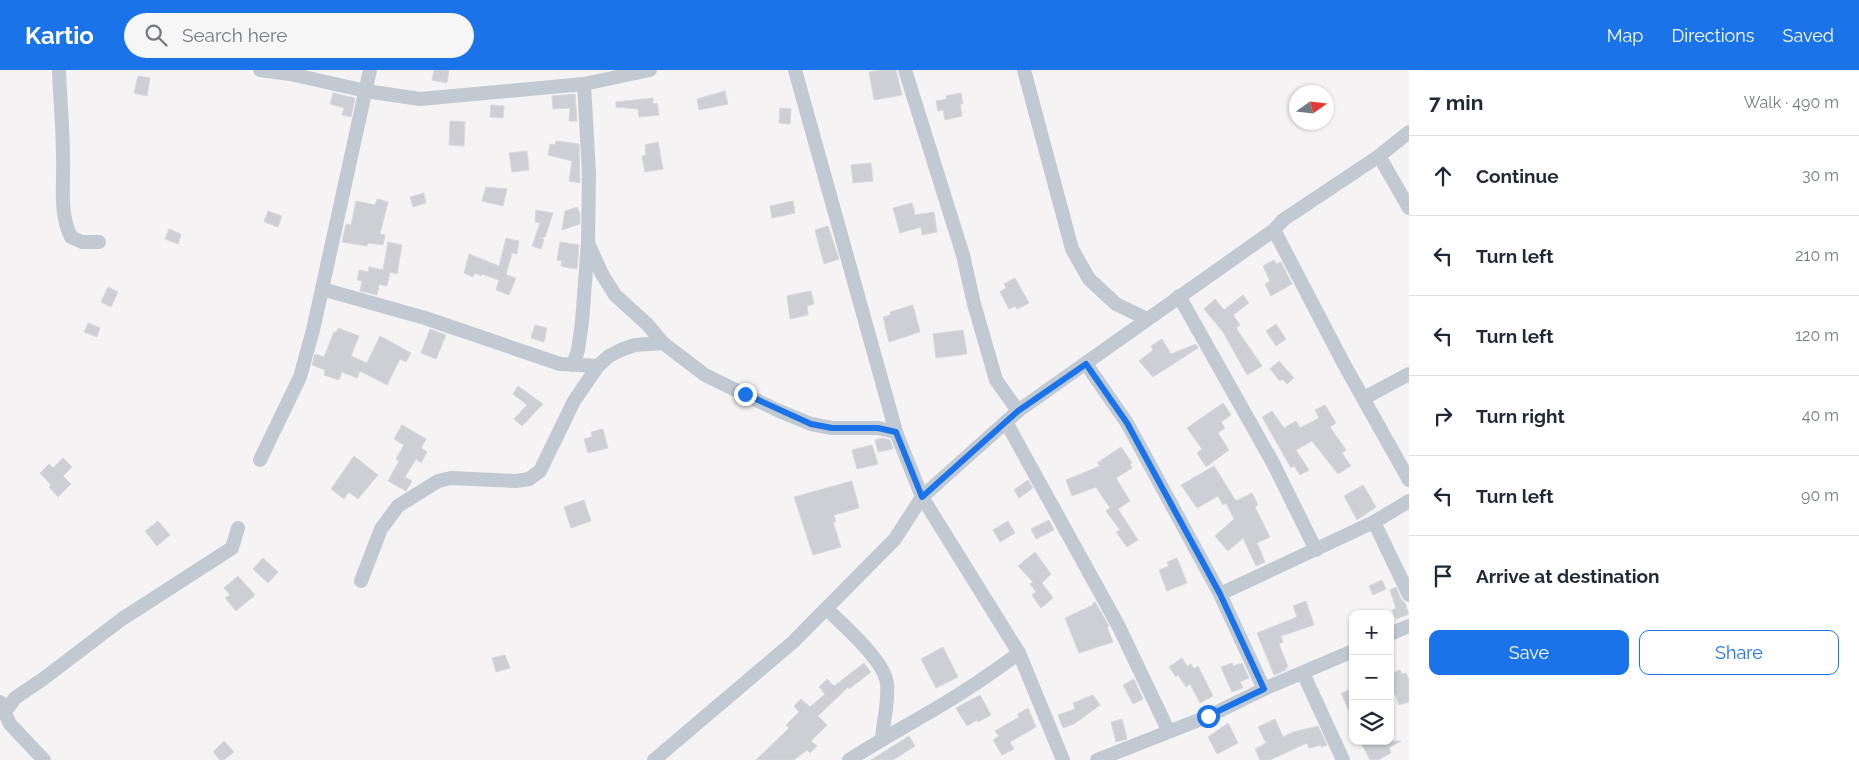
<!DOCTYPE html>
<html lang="en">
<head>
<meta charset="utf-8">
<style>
	:root { --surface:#fff; --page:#f6f6f7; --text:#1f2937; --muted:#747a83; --line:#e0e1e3; --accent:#1a73e8 }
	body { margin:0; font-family:Raleway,sans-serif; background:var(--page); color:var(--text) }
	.controls { position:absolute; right:15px; bottom:15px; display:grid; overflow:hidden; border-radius:10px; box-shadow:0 1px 4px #0004 }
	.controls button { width:45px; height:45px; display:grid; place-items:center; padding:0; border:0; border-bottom:1px solid var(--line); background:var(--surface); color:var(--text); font:25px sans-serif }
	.compass { position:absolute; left:1289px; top:15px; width:45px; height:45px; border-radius:50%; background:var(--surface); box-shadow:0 1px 4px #0004; rotate:76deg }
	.stop { position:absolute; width:15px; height:15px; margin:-11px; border:4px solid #1a73e8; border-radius:50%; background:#fff }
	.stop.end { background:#1a73e8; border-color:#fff; box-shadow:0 1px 5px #0008 }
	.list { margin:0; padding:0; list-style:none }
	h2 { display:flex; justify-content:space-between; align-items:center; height:65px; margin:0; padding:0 20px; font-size:21px }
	h2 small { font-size:16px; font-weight:400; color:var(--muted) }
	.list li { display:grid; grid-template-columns:32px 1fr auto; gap:15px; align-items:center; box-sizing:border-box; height:80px; padding:0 20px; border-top:1px solid var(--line) }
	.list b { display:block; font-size:19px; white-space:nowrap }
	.list em { font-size:16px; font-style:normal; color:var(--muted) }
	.actions { display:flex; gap:10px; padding:15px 20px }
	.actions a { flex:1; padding:11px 0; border:1px solid var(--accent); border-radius:10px; text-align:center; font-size:18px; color:var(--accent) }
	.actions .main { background:var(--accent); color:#fff }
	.icon { flex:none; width:28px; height:28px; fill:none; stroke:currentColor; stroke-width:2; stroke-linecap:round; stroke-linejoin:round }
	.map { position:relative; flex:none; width:1409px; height:690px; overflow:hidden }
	header { display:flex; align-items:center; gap:30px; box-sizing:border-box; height:70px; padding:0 25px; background:var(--accent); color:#fff }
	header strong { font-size:24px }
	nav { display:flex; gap:28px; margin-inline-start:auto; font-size:18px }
	.search { width:350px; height:45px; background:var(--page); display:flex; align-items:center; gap:12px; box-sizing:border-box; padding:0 18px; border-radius:28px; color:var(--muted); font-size:19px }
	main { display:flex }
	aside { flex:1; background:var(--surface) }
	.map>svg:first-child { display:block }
	.building { fill:#cdcfd5; stroke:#d7d9de }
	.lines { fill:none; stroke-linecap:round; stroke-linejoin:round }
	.minor { stroke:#c1cad2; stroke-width:14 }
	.route { stroke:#1a73e8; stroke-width:6 }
</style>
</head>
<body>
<header>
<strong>Kartio</strong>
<div class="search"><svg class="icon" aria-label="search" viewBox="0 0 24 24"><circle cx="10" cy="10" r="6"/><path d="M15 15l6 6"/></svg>Search here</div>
<nav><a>Map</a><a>Directions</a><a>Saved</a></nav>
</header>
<main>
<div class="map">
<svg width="1409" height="690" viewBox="0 0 1409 690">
	<rect width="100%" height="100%" fill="#f5f3f3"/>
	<!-- building -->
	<g class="building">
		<polygon points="434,0 449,0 447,13 432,10"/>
		<polygon points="881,0 896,0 902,25 874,30 869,2"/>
		<polygon points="138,6 150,8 147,26 134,23"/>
		<polygon points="725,21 728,34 699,40 697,29"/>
		<polygon points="333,23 355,28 351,47 342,45 344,38 330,34"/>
		<polygon points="961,23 963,34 960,34 962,46 945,50 943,40 938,41 936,31 947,29 946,26"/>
		<polygon points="575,24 577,51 569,51 570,38 553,39 552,26"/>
		<polygon points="653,28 653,34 657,33 659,45 639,47 638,39 616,37 616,32"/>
		<polygon points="491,35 504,36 503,48 490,47"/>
		<polygon points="780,38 791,39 790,54 779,53"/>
		<polygon points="450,51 465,52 464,76 449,75"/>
		<polygon points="556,71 579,74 580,113 569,111 572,91 548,85 550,74 555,75"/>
		<polygon points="658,72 663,99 645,102 642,86 646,85 645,75"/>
		<polygon points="527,81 529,100 512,102 509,83"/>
		<polygon points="871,93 873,111 853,113 851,95"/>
		<polygon points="486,117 507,119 503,136 482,131"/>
		<polygon points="424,123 426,133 413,137 410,127"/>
		<polygon points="377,129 388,132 380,164 385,165 383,175 368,173 367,176 342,172 346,154 351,155 356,131 375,135"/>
		<polygon points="793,131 795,143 772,148 770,136"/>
		<polygon points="912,133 915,145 934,142 937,162 922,165 921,157 900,163 893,138"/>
		<polygon points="577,137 580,144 580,154 562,160 565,141"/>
		<polygon points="536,140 553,143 545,167 539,168 544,169 541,179 532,176 540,153 535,152"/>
		<polygon points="268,141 282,146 278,157 264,152"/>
		<polygon points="828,156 839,189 824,194 815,160"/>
		<polygon points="169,159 181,164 178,174 165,169"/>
		<polygon points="506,168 519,171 517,184 512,183 506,205 516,208 509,225 496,220 499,210 482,204 481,206 475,203 473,207 464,203 469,184 499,196"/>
		<polygon points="388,172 402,175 397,204 390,202 387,216 379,214 377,225 360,221 362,211 357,210 359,200 368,202 369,197 383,200"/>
		<polygon points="560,172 579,175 577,199 564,197 561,196 562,191 557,190"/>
		<polygon points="1274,190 1276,194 1281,192 1292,214 1271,226 1265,214 1270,211 1263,196"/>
		<polygon points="1015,208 1029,233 1017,239 1015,236 1009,239 1000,222 1006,218 1004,214"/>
		<polygon points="108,217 118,222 111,237 101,232"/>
		<polygon points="811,221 814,234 807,236 808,245 790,249 787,226"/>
		<polygon points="1243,225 1249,233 1233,245 1240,255 1236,258 1262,296 1247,305 1223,262 1204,239 1215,229 1224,240"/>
		<polygon points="913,235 920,262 889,272 883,247 891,245 890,242"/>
		<polygon points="88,253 100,258 97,267 84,262"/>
		<polygon points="1276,254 1286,269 1276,276 1266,261"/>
		<polygon points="535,255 547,258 544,272 531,268"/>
		<polygon points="338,258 359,266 351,286 367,293 380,266 411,283 406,292 400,289 387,315 360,301 357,308 342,302 339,310 324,305 325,300 312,295 315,284 324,287 334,262 336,263"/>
		<polygon points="430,259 446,265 436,289 421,283"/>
		<polygon points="963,260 967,284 936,288 933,264"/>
		<polygon points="1162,269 1171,284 1196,274 1198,278 1153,307 1139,291 1153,280 1151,276"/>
		<polygon points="1279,291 1294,308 1287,314 1282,309 1280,311 1270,299"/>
		<polygon points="518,316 543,334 522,356 514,349 527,335 513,324"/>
		<polygon points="1223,333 1231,345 1221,352 1225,358 1218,363 1229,380 1206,397 1197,383 1202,379 1187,358"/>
		<polygon points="1325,335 1336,353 1330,357 1346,380 1342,383 1351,396 1338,404 1312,371 1296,380 1309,400 1300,405 1294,396 1291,398 1262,347 1272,341 1284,358 1296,351 1300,358 1319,348 1315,340"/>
		<polygon points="402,355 426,369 421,378 427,382 421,393 416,389 405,407 412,411 406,421 388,411 399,391 396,389 404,375 394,369"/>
		<polygon points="603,359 608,378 588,383 584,369 592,367 591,362"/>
		<polygon points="883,368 890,370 893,379 878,382 875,370"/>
		<polygon points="872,375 878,394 857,399 852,380"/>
		<polygon points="1121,377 1132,393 1130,394 1132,398 1116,408 1130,431 1118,439 1138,470 1127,477 1116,462 1120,460 1106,441 1110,438 1096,417 1072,426 1066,410 1100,396 1097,393"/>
		<polygon points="354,386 378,405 358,429 349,422 344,429 331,419"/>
		<polygon points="63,388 72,397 63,406 71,414 58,427 49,417 51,415 40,403 49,394 53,398"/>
		<polygon points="1214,396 1236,431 1252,423 1258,435 1255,437 1270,467 1257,473 1265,492 1256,496 1243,468 1228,481 1215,466 1234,449 1226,433 1223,435 1218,426 1197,438 1181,415"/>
		<polygon points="1028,410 1033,418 1019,428 1014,420"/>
		<polygon points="852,411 859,438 834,445 836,452 833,452 841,477 813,485 794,427"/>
		<polygon points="1363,415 1376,437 1357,450 1344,426"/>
		<polygon points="584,430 591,451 571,458 564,437"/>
		<polygon points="1049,450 1054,460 1036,469 1031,459"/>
		<polygon points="158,451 170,465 157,476 145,461"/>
		<polygon points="1008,451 1015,463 1000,472 993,460"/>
		<polygon points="1035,482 1051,504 1042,513 1053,528 1041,538 1032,525 1036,522 1030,514 1033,512 1018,496"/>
		<polygon points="263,488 278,502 268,513 253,499"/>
		<polygon points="1177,488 1187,513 1167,521 1159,500 1169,496 1167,492"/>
		<polygon points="238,506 255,525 236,541 225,528 230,525 224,518"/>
		<polygon points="1382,510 1386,519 1373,525 1369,516"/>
		<polygon points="1396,517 1401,529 1405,533 1409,544 1396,549 1392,540 1396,538 1390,520"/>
		<polygon points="1306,531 1314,555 1281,566 1283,572 1279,574 1288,597 1285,598 1286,600 1274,605 1257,563 1297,547 1293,536"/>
		<polygon points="1095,532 1109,556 1107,557 1113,572 1079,583 1065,548 1093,535 1093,533"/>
		<polygon points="943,577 958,607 936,618 921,589"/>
		<polygon points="505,585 510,598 496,602 492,588"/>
		<polygon points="1182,588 1187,596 1191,594 1194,599 1198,596 1213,626 1200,633 1190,614 1186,617 1178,605 1176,607 1169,597"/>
		<polygon points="864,593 871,602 849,619 848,617 818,646 827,655 811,671 817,676 810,683 807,680 794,690 756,690 789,658 786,655 799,642 794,636 801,629 810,637 825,624 819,617 827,609 834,616"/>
		<polygon points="1232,593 1233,596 1242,593 1249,608 1240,612 1243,618 1232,622 1221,597"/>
		<polygon points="1400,600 1402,604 1406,603 1409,610 1409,632 1399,635 1395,624 1390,626 1390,604"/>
		<polygon points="1134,609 1143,629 1133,634 1123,615"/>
		<polygon points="1353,619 1353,650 1341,623"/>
		<polygon points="980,625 991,645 978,652 977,650 967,656 956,638"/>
		<polygon points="1093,625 1100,635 1074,654 1063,658 1058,645 1075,639 1073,633"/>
		<polygon points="1028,638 1036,657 1010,672 1014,679 1002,685 993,670 999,666 995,661 1019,647 1018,644"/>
		<polygon points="1122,649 1127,669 1116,672 1111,652"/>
		<polygon points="1275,649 1283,667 1293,662 1318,656 1327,675 1321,677 1321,675 1309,678 1307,673 1270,690 1260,690 1255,679 1266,673 1258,657"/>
		<polygon points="1228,653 1238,673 1217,684 1208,667"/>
		<polygon points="909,666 915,676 893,690 871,690"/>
		<polygon points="224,671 234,682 224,690 220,690 213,682"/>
		<polygon points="1360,671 1401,671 1389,678 1391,683 1378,690 1370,690"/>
	</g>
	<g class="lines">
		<!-- minor -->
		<g class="minor">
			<path d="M59 0C60 29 63 59 63 88 64 114 59 143 71 167L82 172H99"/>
			<polyline points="260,0 290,4 366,21 420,29 584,14 650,0"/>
			<polyline points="795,0 896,362 922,427 1019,583 1063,690"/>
			<polyline points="905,0 963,185 974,234 996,310 1018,341"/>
			<polyline points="1024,0 1072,179 1089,209 1116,234 1147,249"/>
			<polyline points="1379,86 1409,138"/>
			<polyline points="1274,160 1345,296 1409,410"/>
			<polyline points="588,173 602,204 615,225 647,254 663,273 705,305 777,340 811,354 832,358 878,358 896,362"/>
			<polyline points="322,219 425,248 560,294 598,296"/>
			<polyline points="1179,226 1273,393 1316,480"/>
			<polyline points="1086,294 1127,353 1220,524 1264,619"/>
			<polyline points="573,295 578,280 582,252 588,173 589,103 584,14"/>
			<polyline points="1364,328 1409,304"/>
			<polyline points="1006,352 1118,555 1168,660"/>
			<polyline points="260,390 300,307 313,260 370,0"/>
			<polyline points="1374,452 1409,525"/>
			<polyline points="361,511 381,459 398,436 438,411 451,408 516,411 529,409 540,401 574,331 598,296 609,286 623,279 635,275 663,273"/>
			<polyline points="1220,524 1374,452 1409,431"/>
			<path d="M827 539C844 556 885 591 887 614 889 630 883 652 882 669"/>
			<polyline points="1390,564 1409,556"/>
			<polyline points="1303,603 1343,690"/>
			<polyline points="0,632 10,654 44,690"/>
			<polyline points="4,643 15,628 43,609 122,549 232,478 238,458"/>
			<polyline points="654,690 793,572 895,469 922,427 1018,341 1274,160 1283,150 1379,86 1409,62"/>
			<path d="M849 690C877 672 906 656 935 639 964 622 992 603 1019 583"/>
			<polyline points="1097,690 1209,646 1264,619 1353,581"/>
		</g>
	</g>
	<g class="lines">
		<!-- route -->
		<polyline class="route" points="745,324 811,354 832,358 878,358 896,362 922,427 1018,341 1086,294 1127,353 1220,524 1264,619 1208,646"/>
	</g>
</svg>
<div class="controls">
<button>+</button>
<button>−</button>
<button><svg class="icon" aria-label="layers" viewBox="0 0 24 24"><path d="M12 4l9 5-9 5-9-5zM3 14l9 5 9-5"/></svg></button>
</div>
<svg class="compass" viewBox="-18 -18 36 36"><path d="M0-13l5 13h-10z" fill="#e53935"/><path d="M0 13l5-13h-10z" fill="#747a83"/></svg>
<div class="stop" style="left:1208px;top:646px"></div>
<div class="stop end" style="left:745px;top:324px"></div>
</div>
<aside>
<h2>7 min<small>Walk · 490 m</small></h2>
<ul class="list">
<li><svg class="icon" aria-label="ahead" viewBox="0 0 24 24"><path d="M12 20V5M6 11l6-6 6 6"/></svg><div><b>Continue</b></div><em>30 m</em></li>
<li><svg class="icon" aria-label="left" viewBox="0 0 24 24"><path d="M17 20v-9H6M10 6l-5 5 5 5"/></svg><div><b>Turn left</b></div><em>210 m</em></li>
<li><svg class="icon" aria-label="left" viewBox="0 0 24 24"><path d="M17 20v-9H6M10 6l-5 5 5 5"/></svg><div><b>Turn left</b></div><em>120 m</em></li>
<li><svg class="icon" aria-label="right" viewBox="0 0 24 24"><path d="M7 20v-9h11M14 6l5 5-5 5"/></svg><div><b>Turn right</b></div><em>40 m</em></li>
<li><svg class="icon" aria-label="left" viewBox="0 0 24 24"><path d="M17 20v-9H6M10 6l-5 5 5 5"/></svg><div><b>Turn left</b></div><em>90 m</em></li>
<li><svg class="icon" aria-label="arrive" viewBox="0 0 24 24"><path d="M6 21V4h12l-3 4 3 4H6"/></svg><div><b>Arrive at destination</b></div></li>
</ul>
<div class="actions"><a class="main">Save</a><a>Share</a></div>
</aside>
</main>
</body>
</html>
